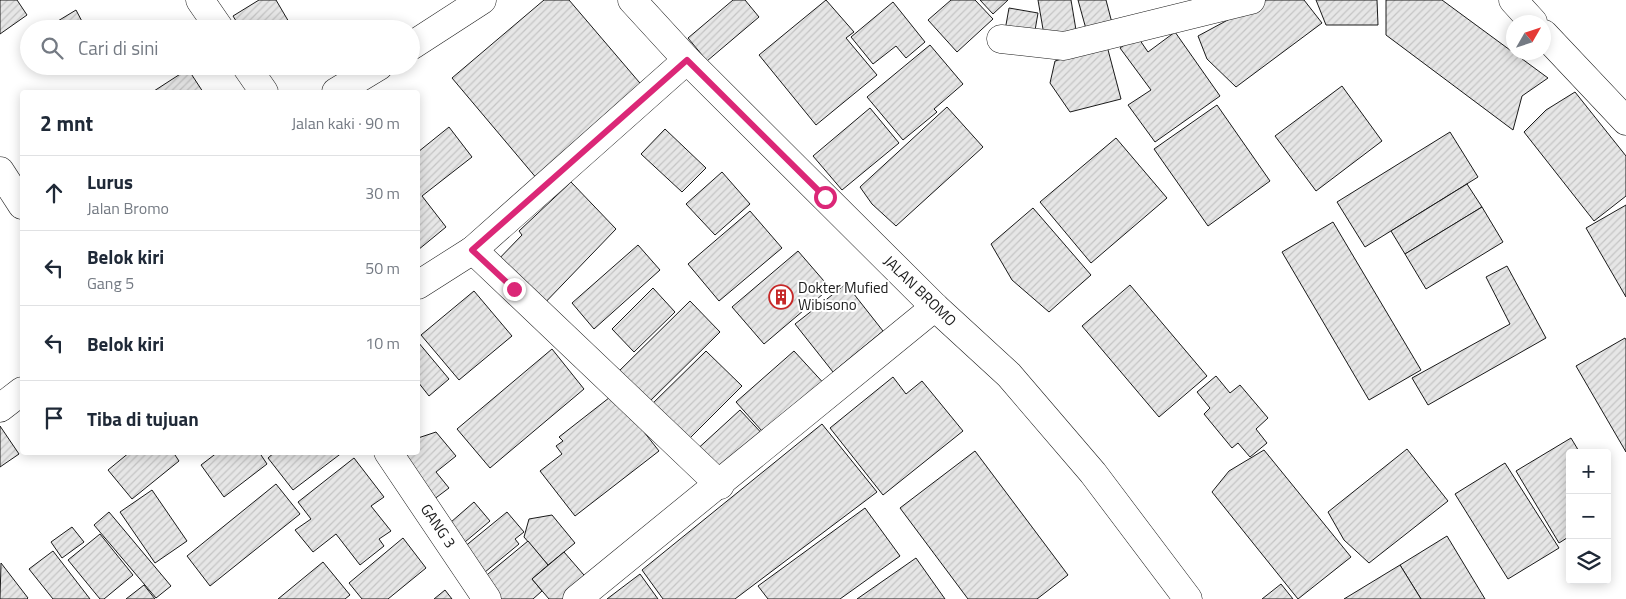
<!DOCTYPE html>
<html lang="id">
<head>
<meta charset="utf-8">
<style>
	:root { --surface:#fff; --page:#f6f6f7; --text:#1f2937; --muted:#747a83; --line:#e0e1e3 }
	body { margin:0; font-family:"Titillium Web",sans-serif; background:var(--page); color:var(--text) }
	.controls { position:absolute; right:15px; bottom:15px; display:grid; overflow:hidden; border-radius:5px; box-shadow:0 2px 12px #0003 }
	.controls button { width:45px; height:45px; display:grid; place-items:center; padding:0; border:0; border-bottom:1px solid var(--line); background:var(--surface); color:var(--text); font:25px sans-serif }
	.compass { position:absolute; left:1506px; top:15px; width:45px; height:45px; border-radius:50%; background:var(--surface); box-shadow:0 2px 12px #0003; rotate:51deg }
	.stop { position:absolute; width:15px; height:15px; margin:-11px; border:4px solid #db2777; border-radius:50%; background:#fff }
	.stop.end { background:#db2777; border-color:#fff; box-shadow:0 1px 5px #0008 }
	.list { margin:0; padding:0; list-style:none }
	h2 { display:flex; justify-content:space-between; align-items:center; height:65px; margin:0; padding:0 20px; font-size:21px }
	h2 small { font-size:16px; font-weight:400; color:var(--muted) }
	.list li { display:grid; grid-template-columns:32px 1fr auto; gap:15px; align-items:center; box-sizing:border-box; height:75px; padding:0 20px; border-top:1px solid var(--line) }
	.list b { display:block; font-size:19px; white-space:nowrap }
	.list p { margin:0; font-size:16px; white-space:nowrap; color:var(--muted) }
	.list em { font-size:16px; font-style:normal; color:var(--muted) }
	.icon { flex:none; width:28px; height:28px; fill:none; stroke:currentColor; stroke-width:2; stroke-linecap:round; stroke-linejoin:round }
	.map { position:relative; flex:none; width:1626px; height:599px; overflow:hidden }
	.search { position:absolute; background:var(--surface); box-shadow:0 2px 12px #0003; left:20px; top:20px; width:400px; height:55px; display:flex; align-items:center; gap:12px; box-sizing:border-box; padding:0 18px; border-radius:28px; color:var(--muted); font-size:19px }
	.panel { position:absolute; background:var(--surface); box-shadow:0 2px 12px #0003; left:20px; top:90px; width:400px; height:365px; border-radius:5px }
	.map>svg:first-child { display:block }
	.building { fill:url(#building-hatch); stroke:#1a1a1a }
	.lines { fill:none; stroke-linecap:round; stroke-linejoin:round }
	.street-casing { stroke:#1a1a1a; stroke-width:29 }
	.primary-casing { stroke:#1a1a1a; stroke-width:29 }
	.street { stroke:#fff; stroke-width:28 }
	.primary { stroke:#fff; stroke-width:28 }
	.route { stroke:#db2777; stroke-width:6 }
	.labels { text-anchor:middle; stroke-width:4; stroke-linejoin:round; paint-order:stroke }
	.poi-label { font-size:15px; fill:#1a1a1a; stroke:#fff; text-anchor:start }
	.street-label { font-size:15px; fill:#1a1a1a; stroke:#fff }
</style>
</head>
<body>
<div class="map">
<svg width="1626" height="599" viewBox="0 0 1626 599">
	<defs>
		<pattern id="building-hatch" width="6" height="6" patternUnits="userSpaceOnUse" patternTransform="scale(1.25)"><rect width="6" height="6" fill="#e6e6e6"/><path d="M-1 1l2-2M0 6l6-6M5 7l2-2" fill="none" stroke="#c5c5c5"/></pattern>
	</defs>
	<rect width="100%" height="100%" fill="#fff"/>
	<!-- building -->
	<g class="building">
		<polygon points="0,0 17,0 27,15 0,34"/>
		<polygon points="259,0 276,0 293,29 241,29 233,16"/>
		<polygon points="544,0 569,0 645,89 538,180 452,78"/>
		<polygon points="733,0 745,0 759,17 707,61 688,38"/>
		<polygon points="826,0 854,32 846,38 877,75 816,125 759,55"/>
		<polygon points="951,0 975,0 993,19 957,52 928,20"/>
		<polygon points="980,0 1008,0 993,14"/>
		<polygon points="1038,0 1071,0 1076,30 1044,35"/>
		<polygon points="1078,0 1106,0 1112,23 1086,29"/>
		<polygon points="1265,0 1304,0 1322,23 1236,87 1207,59 1198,36"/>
		<polygon points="1316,0 1377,0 1378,25 1326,25"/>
		<polygon points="1386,0 1442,0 1548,78 1522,96 1513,130 1386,35"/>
		<polygon points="893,2 925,42 906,58 896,46 873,64 851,37"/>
		<polygon points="1009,8 1038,13 1033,42 1004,36"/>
		<polygon points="76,10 86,29 50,29 48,27"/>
		<polygon points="1175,32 1220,96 1155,142 1128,105 1151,90 1120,48 1137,36 1148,52"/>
		<polygon points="930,45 963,84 934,109 937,112 903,140 867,97"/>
		<polygon points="1107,46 1121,99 1070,112 1050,83 1055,61"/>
		<polygon points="188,69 203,92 155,92 154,91"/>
		<polygon points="1342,86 1382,141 1316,191 1275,136"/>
		<polygon points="1575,92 1626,156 1626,196 1594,221 1524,132 1546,110"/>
		<polygon points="1217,105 1270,181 1208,226 1154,149"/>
		<polygon points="947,107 983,147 896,226 872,204 860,187"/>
		<polygon points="870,108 899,143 842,190 813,156"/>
		<polygon points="449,127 472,157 422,196 446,227 418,250 418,152"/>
		<polygon points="665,129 706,168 682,192 641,154"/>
		<polygon points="1450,132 1478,177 1365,247 1337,202"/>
		<polygon points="1116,138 1167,198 1091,263 1040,202"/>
		<polygon points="722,172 750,204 715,235 686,204"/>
		<polygon points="571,182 616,229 538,310 493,265 522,235 519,231"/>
		<polygon points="1467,184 1482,207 1405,254 1391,231"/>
		<polygon points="1626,205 1626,297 1586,228"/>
		<polygon points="1482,207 1503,242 1426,289 1405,254"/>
		<polygon points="1033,208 1091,275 1049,312 1012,280 991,244"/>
		<polygon points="750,211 782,248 719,301 688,264"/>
		<polygon points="1333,222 1421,370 1369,400 1282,252"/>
		<polygon points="638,245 660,270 594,329 572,303"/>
		<polygon points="798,251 830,288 764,344 732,307"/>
		<polygon points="1507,266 1546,338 1428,405 1412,378 1510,324 1486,277"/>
		<polygon points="846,284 883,331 833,372 795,324"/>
		<polygon points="1130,285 1207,376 1159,417 1082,326"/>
		<polygon points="653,288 675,312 634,352 612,329"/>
		<polygon points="474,291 512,336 459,380 421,335"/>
		<polygon points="690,301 720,332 643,408 613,377"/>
		<polygon points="1625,338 1626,340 1626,452 1576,366"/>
		<polygon points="418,342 449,379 429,396 418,382"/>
		<polygon points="552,349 584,389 490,468 457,429"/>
		<polygon points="706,351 742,386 683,445 647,409"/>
		<polygon points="794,351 828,388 770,440 736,402"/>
		<polygon points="1216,376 1230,393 1240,385 1268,418 1256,429 1267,443 1250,457 1238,443 1232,448 1204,414 1210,408 1197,392"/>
		<polygon points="893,377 906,394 922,381 963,431 883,495 830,428"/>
		<polygon points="614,394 659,451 575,516 540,471 562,454 556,446 563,441 559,437"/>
		<polygon points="740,410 768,440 720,483 693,453"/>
		<polygon points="822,424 877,492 735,599 663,599 642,570"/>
		<polygon points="0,426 19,454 0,467"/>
		<polygon points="436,432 456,456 436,472 449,488 429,503 401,452 418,452 418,438"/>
		<polygon points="1571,438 1580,453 1570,453 1570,536 1559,543 1516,471"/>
		<polygon points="1407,449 1448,501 1369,563 1344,540 1328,512"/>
		<polygon points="1264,450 1351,557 1298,599 1212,492 1229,471"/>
		<polygon points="975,451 1068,575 1037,599 968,599 900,508"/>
		<polygon points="130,452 173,452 179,461 132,499 108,470"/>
		<polygon points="218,452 259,452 267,464 224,497 201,465"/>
		<polygon points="275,452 343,452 293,490 268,458"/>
		<polygon points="354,458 384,497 371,506 391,531 379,539 384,546 360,565 336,534 313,552 295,530 311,519 298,502"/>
		<polygon points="1505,463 1559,548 1508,579 1455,494"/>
		<polygon points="276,484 300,514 210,586 187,556"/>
		<polygon points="152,490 187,541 155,563 120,512"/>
		<polygon points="474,502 490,521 459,547 443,529"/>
		<polygon points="865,508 900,556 840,599 768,599 758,586"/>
		<polygon points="109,512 171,586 156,598 94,525"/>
		<polygon points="507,512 524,532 515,539 519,544 479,577 458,552"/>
		<polygon points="552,515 575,543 548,565 524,537 529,519"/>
		<polygon points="72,527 84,542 62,558 51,542"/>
		<polygon points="100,534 133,575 104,599 100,599 68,560"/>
		<polygon points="1447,536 1485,599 1421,599 1400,565"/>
		<polygon points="403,538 426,568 388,599 362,599 349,583"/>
		<polygon points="528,541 548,565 532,579 542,591 533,599 498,599 482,579"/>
		<polygon points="53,551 90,599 53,599 29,569"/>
		<polygon points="564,552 590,582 571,599 549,599 532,579"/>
		<polygon points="916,558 945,599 857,599"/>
		<polygon points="323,562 350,595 345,599 278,599"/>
		<polygon points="1,563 28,598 27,599 0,599"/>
		<polygon points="1400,565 1421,599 1344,599"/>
		<polygon points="640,574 658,599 607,599"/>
		<polygon points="1281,584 1293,599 1262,599"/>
		<polygon points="144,585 155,599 126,599"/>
		<polygon points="445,590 452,599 434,599"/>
	</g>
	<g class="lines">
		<!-- street casing -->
		<g class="street-casing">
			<g id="street">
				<polyline points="200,0 220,29"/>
				<polyline points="1513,0 1533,22"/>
				<polyline points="1544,34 1626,121"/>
				<polyline points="1001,39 1064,46 1251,0"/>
				<polyline points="411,46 482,0"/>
				<polyline points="246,66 264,92"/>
				<polyline points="336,92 379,66"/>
				<polyline points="0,171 22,205"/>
				<polyline points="473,250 720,485"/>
				<polyline points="418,285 473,250 687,60"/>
				<polyline points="0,408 22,391"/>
				<polyline points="388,452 487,599"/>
				<polyline points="577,599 935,307"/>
			</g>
		</g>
		<!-- primary casing -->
		<g class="primary-casing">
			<polyline id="primary" points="632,0 687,60 935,307 1009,375 1093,473 1188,599"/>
		</g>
		<!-- street -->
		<use href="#street" class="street"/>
		<!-- primary -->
		<use href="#primary" class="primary"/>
	</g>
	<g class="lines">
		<!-- route -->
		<polyline class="route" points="514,289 472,250 687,60 825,197"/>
	</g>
	<!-- icons -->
	<defs>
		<g id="building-ring" transform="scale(1.25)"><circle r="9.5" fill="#fff" stroke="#c62828" stroke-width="1.5"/><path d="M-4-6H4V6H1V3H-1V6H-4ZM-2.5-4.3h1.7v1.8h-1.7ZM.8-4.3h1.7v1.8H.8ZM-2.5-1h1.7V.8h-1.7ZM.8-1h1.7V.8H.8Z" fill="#c62828"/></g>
	</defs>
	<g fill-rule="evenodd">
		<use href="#building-ring" x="781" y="297"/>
	</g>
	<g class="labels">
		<!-- poi labels -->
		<g class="poi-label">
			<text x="798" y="293">Dokter Mufied<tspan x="798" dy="17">Wibisono</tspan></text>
		</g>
		<!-- street labels -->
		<g class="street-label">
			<text transform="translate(920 291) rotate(44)" y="5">JALAN BROMO</text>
			<text transform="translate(438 526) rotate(56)" y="5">GANG 3</text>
		</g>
	</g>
</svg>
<div class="controls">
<button>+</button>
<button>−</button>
<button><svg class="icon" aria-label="layers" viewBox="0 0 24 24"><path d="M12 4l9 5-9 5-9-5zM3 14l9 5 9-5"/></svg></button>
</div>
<svg class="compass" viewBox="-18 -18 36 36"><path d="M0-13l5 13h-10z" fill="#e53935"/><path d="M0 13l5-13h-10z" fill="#747a83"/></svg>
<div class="stop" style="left:825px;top:197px"></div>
<div class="stop end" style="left:514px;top:289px"></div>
<div class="search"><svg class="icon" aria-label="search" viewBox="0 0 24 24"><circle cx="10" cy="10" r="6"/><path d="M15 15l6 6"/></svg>Cari di sini</div>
<section class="panel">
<h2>2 mnt<small>Jalan kaki · 90 m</small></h2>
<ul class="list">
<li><svg class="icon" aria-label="ahead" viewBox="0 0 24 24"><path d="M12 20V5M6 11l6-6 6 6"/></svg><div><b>Lurus</b><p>Jalan Bromo</p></div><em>30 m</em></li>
<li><svg class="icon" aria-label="left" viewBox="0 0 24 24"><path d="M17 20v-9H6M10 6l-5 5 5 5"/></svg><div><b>Belok kiri</b><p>Gang 5</p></div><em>50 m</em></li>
<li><svg class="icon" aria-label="left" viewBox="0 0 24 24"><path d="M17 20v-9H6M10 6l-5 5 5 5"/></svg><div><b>Belok kiri</b></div><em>10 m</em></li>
<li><svg class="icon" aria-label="arrive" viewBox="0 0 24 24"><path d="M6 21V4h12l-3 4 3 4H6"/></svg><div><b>Tiba di tujuan</b></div></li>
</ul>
</section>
</div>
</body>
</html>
